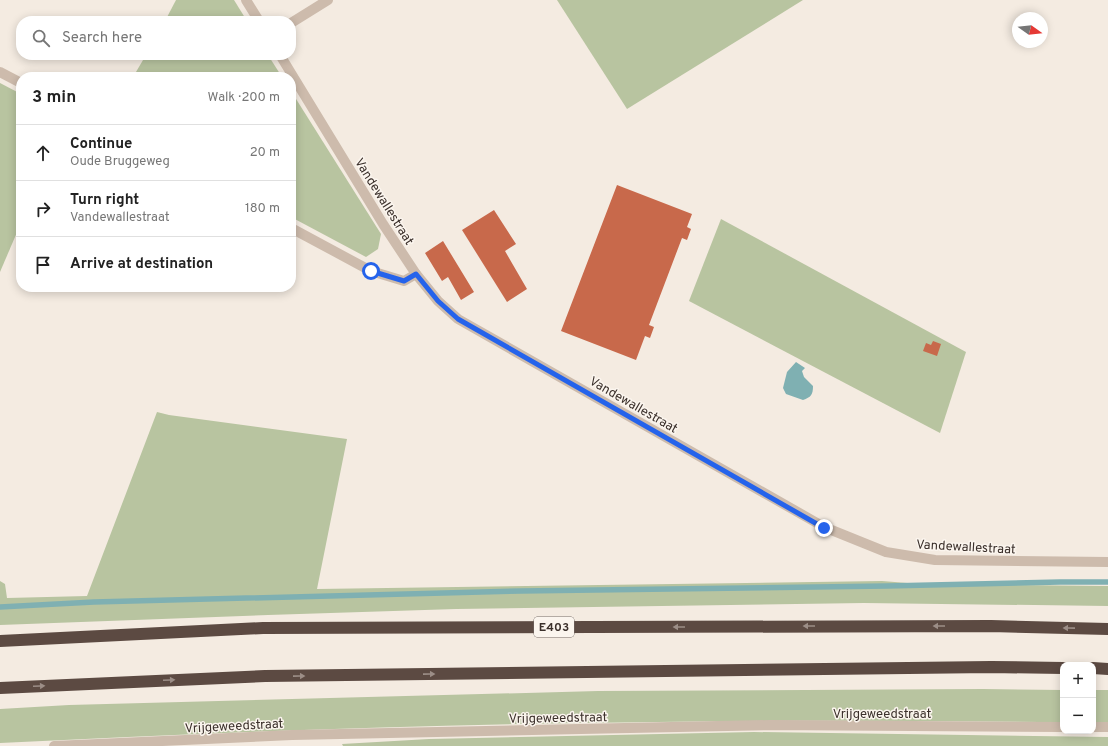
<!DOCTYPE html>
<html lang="en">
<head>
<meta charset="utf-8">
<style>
	:root { --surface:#fff; --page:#f6f6f6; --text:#222; --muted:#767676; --line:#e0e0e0 }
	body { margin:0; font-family:Overpass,sans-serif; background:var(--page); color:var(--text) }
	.controls { position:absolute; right:12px; bottom:12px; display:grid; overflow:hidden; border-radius:8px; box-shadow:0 2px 10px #0003 }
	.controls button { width:36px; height:36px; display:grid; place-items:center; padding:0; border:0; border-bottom:1px solid var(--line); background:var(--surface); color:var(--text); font:20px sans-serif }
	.compass { position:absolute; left:1012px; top:12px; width:36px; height:36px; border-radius:50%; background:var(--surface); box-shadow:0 2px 10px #0003; rotate:105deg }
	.stop { position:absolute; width:12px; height:12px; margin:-9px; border:3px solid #2563eb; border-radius:50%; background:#fff }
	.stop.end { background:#2563eb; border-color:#fff; box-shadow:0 1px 4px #0008 }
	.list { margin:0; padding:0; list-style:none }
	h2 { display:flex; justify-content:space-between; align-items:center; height:52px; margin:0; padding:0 16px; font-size:17px }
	h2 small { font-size:13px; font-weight:400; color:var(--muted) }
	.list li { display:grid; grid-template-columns:26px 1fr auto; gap:12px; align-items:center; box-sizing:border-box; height:56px; padding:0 16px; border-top:1px solid var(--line) }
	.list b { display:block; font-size:15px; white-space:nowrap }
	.list p { margin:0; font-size:13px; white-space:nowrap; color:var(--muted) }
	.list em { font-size:13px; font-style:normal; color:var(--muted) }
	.icon { flex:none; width:22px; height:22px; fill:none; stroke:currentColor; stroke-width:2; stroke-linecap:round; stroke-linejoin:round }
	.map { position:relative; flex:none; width:1108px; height:746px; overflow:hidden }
	.search { position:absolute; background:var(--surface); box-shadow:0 2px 10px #0003; left:16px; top:16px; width:280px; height:44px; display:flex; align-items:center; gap:10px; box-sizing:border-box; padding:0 14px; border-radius:16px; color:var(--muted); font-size:15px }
	.panel { position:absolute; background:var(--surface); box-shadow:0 2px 10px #0003; left:16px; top:72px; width:280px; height:220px; border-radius:16px }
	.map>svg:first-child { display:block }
	.green { fill:#b8c4a0 }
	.water { fill:#7fb0b2 }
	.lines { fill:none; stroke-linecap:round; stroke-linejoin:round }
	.stream { stroke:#7fb0b2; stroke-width:5.5 }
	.building { fill:#c8694b }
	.service { stroke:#cdbbac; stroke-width:10 }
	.minor { stroke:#cdbbac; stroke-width:10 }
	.motorway { stroke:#5c4a42; stroke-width:12 }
	.oneway { fill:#9c8e87 }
	.route { stroke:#2563eb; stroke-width:5 }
	.labels { text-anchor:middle; stroke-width:3; stroke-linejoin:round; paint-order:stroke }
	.shield { fill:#fbf5ee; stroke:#756b66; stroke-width:1 }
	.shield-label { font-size:12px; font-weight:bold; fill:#3b302b }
	.street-label { font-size:13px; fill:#3b302b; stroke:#fbf5ee }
</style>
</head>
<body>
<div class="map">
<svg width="1108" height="746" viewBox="0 0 1108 746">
	<rect width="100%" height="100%" fill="#f4ebe1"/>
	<!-- green -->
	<g class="green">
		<polygon points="176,0 234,0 247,21 165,21"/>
		<polygon points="557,0 803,0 627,109"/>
		<polygon points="146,55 268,55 282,77 133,77"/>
		<polygon points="0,83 21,94 21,223 0,272"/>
		<polygon points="291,91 381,234 378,249 366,257 291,217"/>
		<polygon points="721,219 966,352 940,433 689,301"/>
		<polygon points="157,412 169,415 347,439 317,589 882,581 920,584 1108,586 1108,606 864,603 456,609 268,615 0,625 0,581 5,584 7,598 87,596"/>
		<path d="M983 689 1063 690V722C928 721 792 720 657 722 438 724 219 732 0 743V709L69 705 598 691Z"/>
		<rect x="1093" y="690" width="15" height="32"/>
		<polygon points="754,732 1108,737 1108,746 343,746 342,744 429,739"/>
	</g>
	<!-- water -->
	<path class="water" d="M796 362 805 368 802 371 804 377 813 386C813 395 811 397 803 400L786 394 783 388 787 372Z"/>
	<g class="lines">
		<!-- stream -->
		<polyline class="stream" points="0,607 94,602 521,591 887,586 1060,582 1108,582"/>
	</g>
	<!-- building -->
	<g class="building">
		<polygon points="617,185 692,214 687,227 691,229 687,240 682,238 649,325 654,327 650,338 645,336 636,360 561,331"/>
		<polygon points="494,210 516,244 505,251 527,289 507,302 462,230"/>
		<polygon points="443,241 474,292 461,300 448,277 442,281 425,253"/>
		<polygon points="933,341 941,344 937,356 923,351 926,343 931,345"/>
	</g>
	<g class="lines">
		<!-- service -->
		<polyline class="service" points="291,23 328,0"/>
		<!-- minor -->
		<g class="minor">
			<polyline points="246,0 259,21"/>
			<polyline points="280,55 383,224 416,274 438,301 458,319 824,527 886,552 935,560 1108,562"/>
			<polyline points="0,72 21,83"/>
			<polyline points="291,228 371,271 404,281 416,274"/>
			<polyline points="1093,727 1108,727"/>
			<polyline points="54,746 292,735 770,725 1063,727"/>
		</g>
		<!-- motorway -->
		<g class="motorway">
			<polyline points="0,641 263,628 991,626 1108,629"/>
			<polyline points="1093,668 1108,669"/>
			<polyline points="0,688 265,676 991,667 1063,668"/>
		</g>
	</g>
	<!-- one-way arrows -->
	<defs><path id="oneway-solid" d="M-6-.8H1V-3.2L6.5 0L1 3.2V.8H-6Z"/></defs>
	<g class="oneway">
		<use href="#oneway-solid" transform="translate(809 626) rotate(180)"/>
		<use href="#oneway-solid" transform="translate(939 626) rotate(180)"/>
		<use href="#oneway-solid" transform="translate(679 627) rotate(180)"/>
		<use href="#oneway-solid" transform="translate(1069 628) rotate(-179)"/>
		<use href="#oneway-solid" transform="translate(429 674) rotate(-1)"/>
		<use href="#oneway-solid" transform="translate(299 676) rotate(-1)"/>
		<use href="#oneway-solid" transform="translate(169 680) rotate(-3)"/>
		<use href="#oneway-solid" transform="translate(39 686) rotate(-3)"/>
	</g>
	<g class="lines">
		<!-- route -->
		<polyline class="route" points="371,271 404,281 416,274 438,301 458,319 824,528"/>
	</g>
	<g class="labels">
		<!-- shield labels -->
		<rect class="shield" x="534" y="617" width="40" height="20" rx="3"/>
		<g class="shield-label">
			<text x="554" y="631">E403</text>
		</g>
		<!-- street labels -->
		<g class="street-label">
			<text transform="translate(385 201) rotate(58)" y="5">Vandewallestraat</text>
			<text transform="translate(634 404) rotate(30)" y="5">Vandewallestraat</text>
			<text transform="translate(966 546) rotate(3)" y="5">Vandewallestraat</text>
			<text x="882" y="718">Vrijgeweedstraat</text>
			<text transform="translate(558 717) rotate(-1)" y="5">Vrijgeweedstraat</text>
			<text transform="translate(234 725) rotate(-3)" y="5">Vrijgeweedstraat</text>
		</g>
	</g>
</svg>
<div class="controls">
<button>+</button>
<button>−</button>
</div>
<svg class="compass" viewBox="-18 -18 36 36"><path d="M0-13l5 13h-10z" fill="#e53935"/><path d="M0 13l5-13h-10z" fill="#767676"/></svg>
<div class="stop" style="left:371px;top:271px"></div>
<div class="stop end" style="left:824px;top:528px"></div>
<div class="search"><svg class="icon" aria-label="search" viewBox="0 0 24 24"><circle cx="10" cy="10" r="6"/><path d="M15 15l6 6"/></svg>Search here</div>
<section class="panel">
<h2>3 min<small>Walk · 200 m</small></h2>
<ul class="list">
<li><svg class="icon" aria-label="ahead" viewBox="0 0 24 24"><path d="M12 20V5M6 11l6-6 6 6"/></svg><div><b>Continue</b><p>Oude Bruggeweg</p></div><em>20 m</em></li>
<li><svg class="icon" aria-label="right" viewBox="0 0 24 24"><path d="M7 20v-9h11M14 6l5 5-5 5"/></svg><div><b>Turn right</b><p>Vandewallestraat</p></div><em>180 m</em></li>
<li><svg class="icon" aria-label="arrive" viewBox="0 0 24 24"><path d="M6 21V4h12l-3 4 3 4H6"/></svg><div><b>Arrive at destination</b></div></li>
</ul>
</section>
</div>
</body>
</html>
